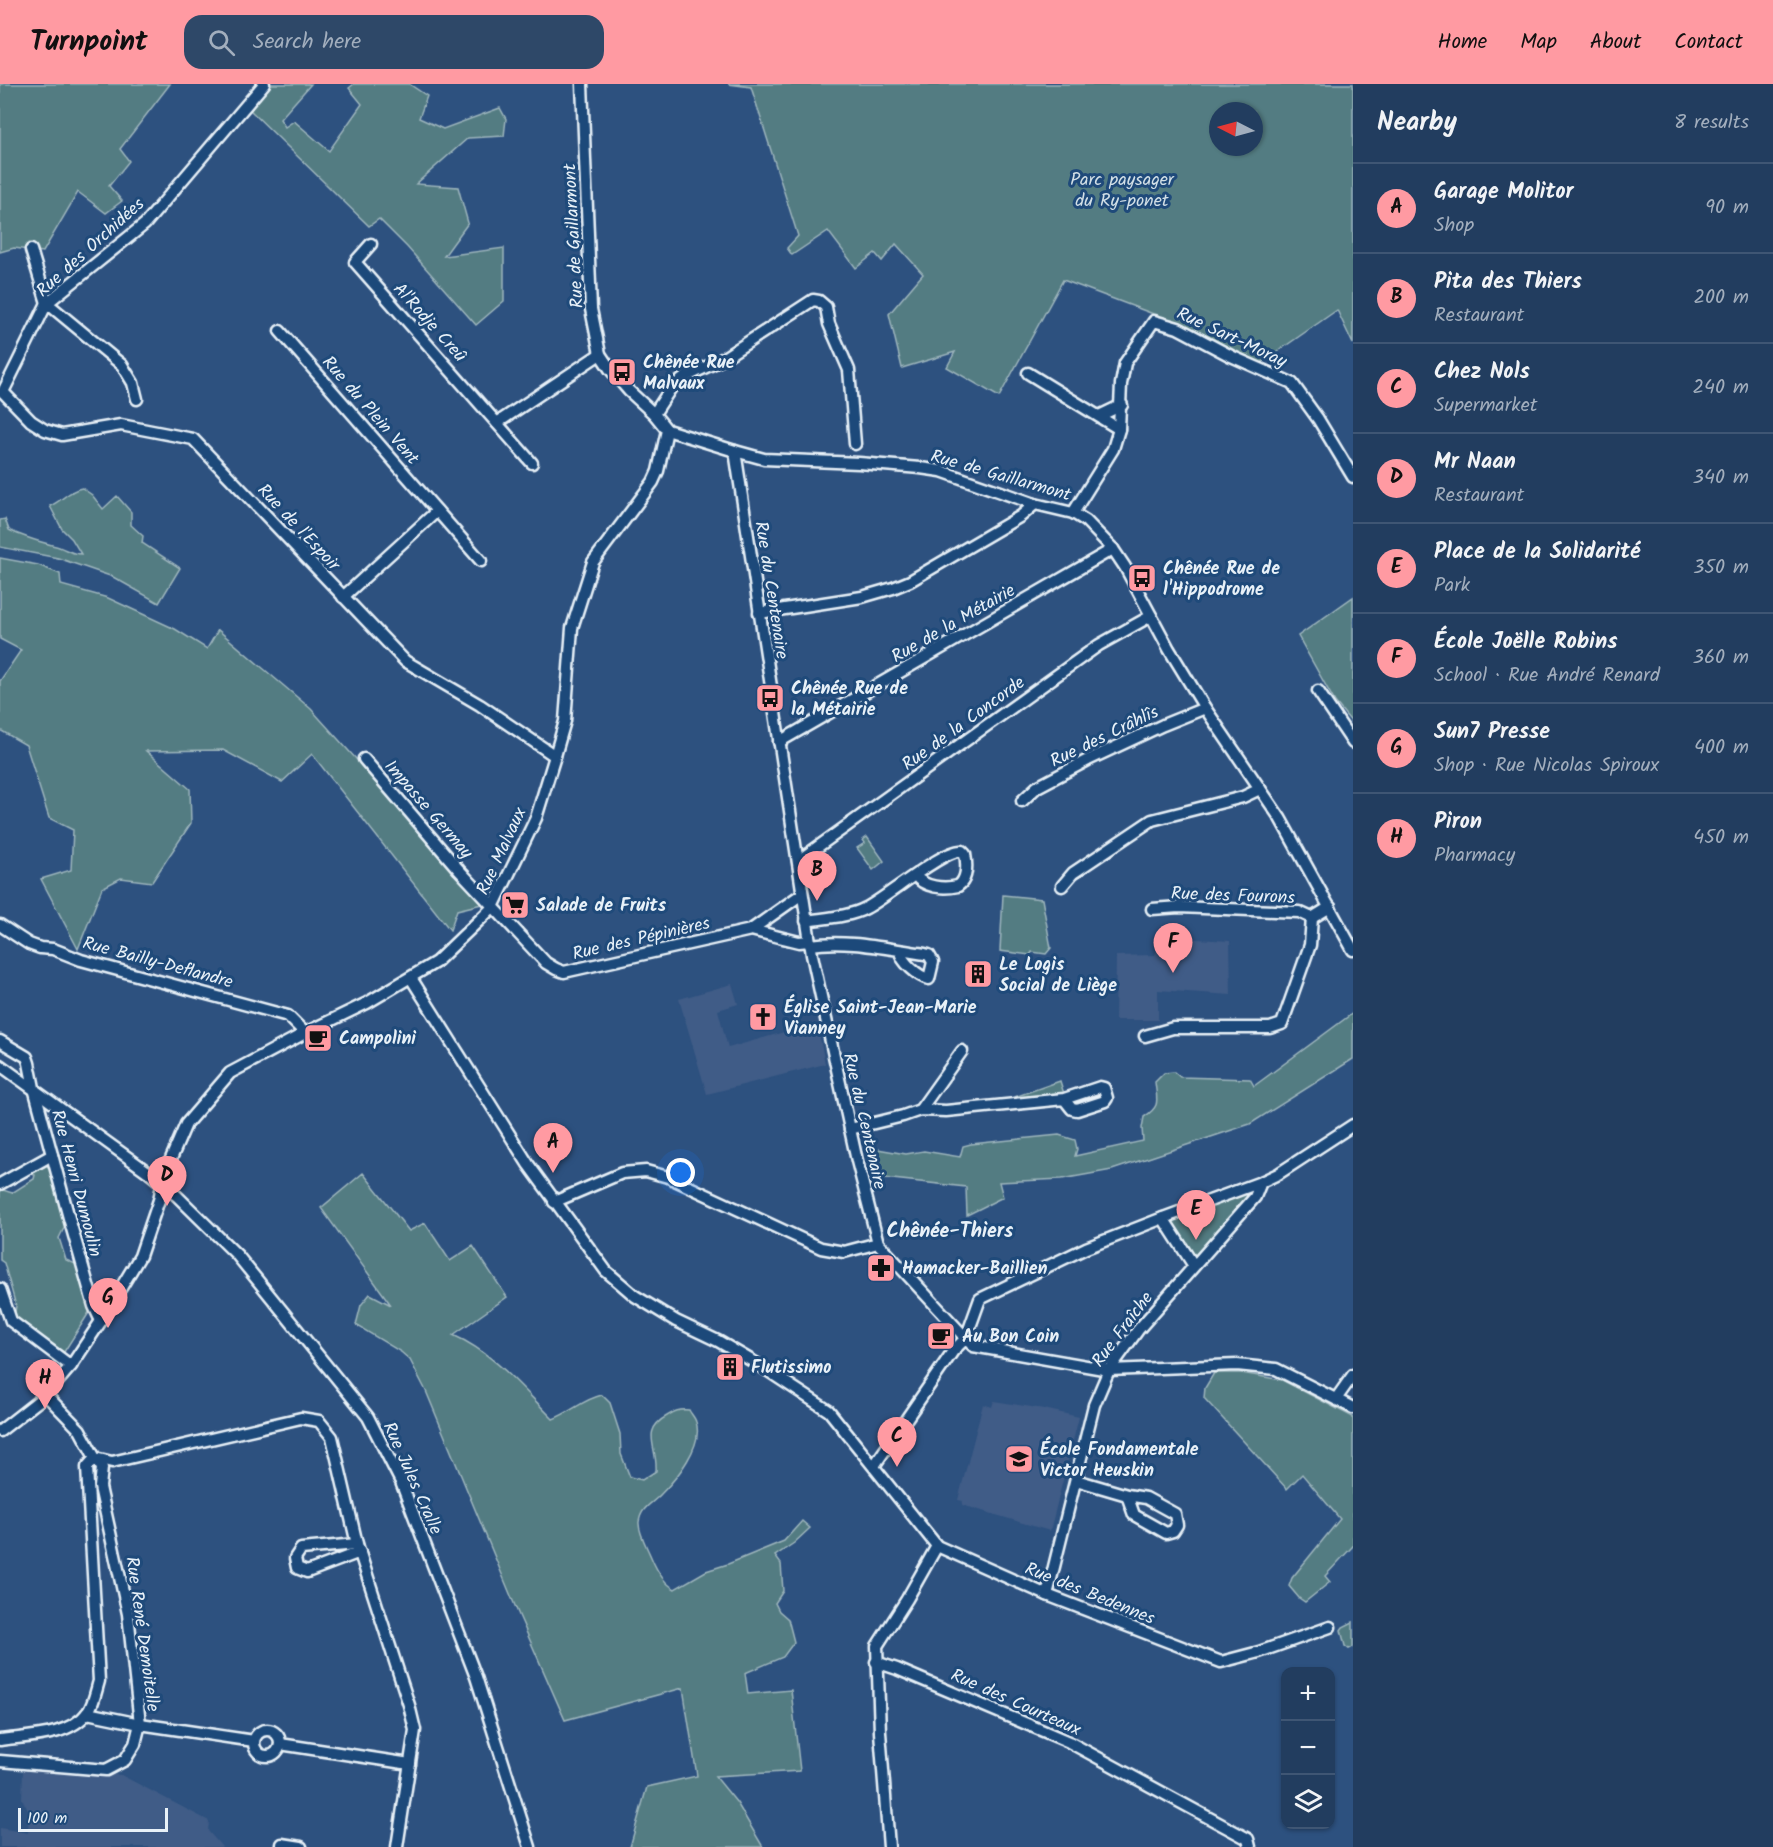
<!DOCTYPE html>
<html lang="en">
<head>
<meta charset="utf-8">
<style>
	:root { --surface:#223d5f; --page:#2e4868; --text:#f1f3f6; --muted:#a2aebd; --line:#3f5674; --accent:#ff9aa2 }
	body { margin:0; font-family:Kalam,sans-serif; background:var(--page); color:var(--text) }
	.controls { position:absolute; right:18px; bottom:18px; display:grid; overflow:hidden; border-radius:12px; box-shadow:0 2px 4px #0004 }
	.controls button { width:54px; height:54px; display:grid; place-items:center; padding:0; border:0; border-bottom:2px solid var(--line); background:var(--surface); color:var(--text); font:30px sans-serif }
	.compass { position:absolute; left:1209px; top:18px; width:54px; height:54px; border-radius:50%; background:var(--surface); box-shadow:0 2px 4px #0004; rotate:276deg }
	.scale { position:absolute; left:18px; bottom:15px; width:150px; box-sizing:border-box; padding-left:6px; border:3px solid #e8f1f8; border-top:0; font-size:16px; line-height:21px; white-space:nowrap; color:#e8f1f8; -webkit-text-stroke:4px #1f4a7a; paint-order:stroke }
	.you { position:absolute; left:681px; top:1089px; width:21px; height:21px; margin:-15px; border:4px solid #fff; border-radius:50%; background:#1a73e8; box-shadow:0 0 0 9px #1a73e833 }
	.badge { display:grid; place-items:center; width:39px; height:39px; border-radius:50%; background:var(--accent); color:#111; font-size:20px; font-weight:700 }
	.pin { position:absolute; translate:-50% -50px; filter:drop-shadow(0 2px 3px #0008) }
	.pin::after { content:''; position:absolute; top:32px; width:21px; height:18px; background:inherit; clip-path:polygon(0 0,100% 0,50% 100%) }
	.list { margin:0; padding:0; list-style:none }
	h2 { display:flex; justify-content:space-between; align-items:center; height:78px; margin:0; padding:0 24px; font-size:26px }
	h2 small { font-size:20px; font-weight:400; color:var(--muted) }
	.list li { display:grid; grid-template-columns:39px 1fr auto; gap:18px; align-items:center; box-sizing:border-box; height:90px; padding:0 24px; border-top:2px solid var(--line) }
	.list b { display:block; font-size:22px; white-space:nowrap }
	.list p { margin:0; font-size:20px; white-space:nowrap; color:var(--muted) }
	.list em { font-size:20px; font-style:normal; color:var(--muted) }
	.icon { flex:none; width:33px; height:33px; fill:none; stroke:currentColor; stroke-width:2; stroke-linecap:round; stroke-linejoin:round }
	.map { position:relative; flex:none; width:1353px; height:1763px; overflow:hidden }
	header { display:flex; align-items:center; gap:36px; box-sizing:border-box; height:84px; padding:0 30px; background:var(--accent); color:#111 }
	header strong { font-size:28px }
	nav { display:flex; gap:33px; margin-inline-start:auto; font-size:21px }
	.search { width:420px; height:54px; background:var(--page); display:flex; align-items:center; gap:15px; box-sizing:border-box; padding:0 21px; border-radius:18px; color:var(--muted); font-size:22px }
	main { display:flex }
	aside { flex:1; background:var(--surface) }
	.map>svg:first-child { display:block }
	.built { fill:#405c87 }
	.green { fill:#537b82; stroke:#9eb6bd; stroke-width:1.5; fill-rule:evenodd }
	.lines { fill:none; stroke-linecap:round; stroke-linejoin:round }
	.minor-casing { stroke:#e8f1f8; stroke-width:15 }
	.minor { stroke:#1f4a7a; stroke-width:10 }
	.labels { text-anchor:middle; stroke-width:6; stroke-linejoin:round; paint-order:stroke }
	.park-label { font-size:18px; fill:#d2dfe6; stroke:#1f4a7a }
	.street-label { font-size:18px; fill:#e8f1f8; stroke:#1f4a7a }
	.poi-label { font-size:18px; font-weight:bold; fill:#e8f1f8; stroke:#1f4a7a; text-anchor:start }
	.neighbourhood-label { font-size:20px; font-weight:bold; fill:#e8f1f8; stroke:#1f4a7a }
</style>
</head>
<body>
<header>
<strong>Turnpoint</strong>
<div class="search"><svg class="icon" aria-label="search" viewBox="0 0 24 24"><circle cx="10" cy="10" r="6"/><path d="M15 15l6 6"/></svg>Search here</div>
<nav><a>Home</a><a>Map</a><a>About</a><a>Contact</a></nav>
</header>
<main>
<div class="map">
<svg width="1353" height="1763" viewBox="0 0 1353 1763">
	<rect width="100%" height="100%" fill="#2d517f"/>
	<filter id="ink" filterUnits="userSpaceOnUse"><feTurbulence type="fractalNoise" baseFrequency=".0167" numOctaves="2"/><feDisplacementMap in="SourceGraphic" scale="12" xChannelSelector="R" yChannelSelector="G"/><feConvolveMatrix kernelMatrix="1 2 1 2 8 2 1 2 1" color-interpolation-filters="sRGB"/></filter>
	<g filter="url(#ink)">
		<!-- built -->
		<g class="built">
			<polygon points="1162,853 1230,857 1231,911 1158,906 1158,936 1115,936 1116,872 1155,871"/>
			<polygon points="732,900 738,920 718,926 728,964 788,947 799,941 817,939 825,980 707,1010 679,915"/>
			<polygon points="994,1317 1044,1325 1079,1333 1050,1447 962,1421 963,1417 958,1416 983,1320 992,1323"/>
			<polygon points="23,1687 62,1687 121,1691 209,1737 208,1747 222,1763 0,1763 0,1744 28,1749 29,1728 22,1715"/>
		</g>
		<!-- green -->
		<g class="green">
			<polygon points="0,0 170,0 120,65 129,77 109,102 122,117 106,129 78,108 43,168 14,164 0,168"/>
			<polygon points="270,0 311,0 280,35 285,43 294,37 329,67 362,20 349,4 354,0 409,0 427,12 419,34 443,45 500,24 506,35 504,52 468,54 416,100 458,103 468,139 444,172 504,164 504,217 476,241 407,163 379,135 369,142 249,25"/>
			<path d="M728 0H1353V260L1337 226 1261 279 1172 237 1063 196 999 313 947 283 955 268 902 284 889 230 923 190 896 160 882 177 875 169 856 184 828 147 792 171 787 164 798 152 751 3ZM1218 27H1254V63H1218Z"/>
			<path d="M82 404 92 411 103 425 117 412 131 428V441L143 452 142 459 180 484 159 519 113 493 58 474 0 463V436L5 435 9 446C25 454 41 458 59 463 67 466 72 470 81 470L72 455 62 445 50 422C62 417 69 406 82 404Z"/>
			<polygon points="0,474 38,481 60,490 61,501 108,514 175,545 207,565 218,546 311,625 486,819 457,826 450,846 312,670 282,698 223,666 146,667 190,705 191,739 152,798 121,794 102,804 78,865 41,795 71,786 73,746 49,734 26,661 0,646 0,597 21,566 0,555"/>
			<polygon points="1353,513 1353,640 1335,618 1298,552"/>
			<polygon points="867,753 884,777 873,786 857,764 865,759 863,756"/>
			<polygon points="1003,811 1042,815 1051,864 1046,870 1032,868 1030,871 1000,867"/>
			<path d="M1353 929V975L1250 1040 1112 1086 1062 1095 999 1098 1003 1113 967 1131 966 1103 874 1093 866 1063 906 1070 924 1067 960 1073 963 1062 971 1060 1059 1051 1075 1056 1077 1065 1075 1072 1143 1057 1142 1044 1144 1033C1161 1022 1157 1017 1155 998L1164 989 1174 988 1180 993 1250 995 1254 1002Z"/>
			<polygon points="1060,997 1064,1010 1045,1013 1006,1016"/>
			<polygon points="46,1080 51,1085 66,1140 59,1154 66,1176 78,1181 90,1227 64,1268 14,1234 16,1222 4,1179 0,1176 0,1105 12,1109 34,1095 35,1091 27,1089 41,1081"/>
			<path d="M363 1089 409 1147 425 1139 450 1177 473 1162 507 1213 453 1251C494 1269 522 1304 553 1335 571 1328 584 1315 602 1311L610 1319 620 1350 621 1370 630 1393 642 1396 656 1387C658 1363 640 1347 667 1332 675 1327 679 1325 689 1326 691 1330 695 1334 696 1338 704 1361 676 1395 661 1410 652 1420 641 1423 639 1438 638 1448 647 1463 651 1473 656 1485 663 1499 675 1505L706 1487 728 1480 784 1457 802 1437 810 1444 794 1459 775 1472 781 1480 783 1507 775 1519 779 1527 788 1535 794 1558 783 1573 745 1589 748 1610 791 1606 800 1687 715 1692 737 1719 763 1763H630L647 1703 697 1692 683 1604 565 1636 518 1529 426 1307 410 1276 401 1268 356 1241 361 1221 370 1210 391 1221 321 1124Z"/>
			<polygon points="1247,1109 1248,1112 1196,1173 1192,1173 1172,1140 1173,1137"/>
			<polygon points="1214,1289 1241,1289 1282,1296 1353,1333 1353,1462 1325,1492 1330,1498 1305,1518 1299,1514 1289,1502 1292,1494 1340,1435 1302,1390 1287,1405 1204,1314 1205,1304"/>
			<polygon points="1353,1538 1353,1563 1349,1565 1345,1562 1341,1546 1343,1543"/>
		</g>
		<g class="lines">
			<!-- minor casing -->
			<g class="minor-casing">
				<g id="minor">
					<polyline points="582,0 591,225 600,270 610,285 629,307 654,330 667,346 735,367 764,375 859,379 920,384 941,387 1035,420 1073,429 1086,437 1113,465 1125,483 1169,565 1205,624 1280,734 1353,866"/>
					<polyline points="371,160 355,178 532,379"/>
					<polyline points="31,166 47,219 122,281 133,299 137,315"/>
					<polyline points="280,247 481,477"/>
					<polyline points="1028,289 1119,345"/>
					<polyline points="3,308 31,337 45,346 62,351 121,341 193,355 405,577 480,621 555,672"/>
					<polyline points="3,308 47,219 145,140 264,0"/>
					<polyline points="654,330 671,304 687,292 719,277 813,216 819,217 826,223 829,240 849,286 855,360"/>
					<polyline points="1099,332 1122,321"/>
					<polyline points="497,339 600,270"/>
					<polyline points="735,367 812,871 857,1077 878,1159 973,1262 1109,1286 1237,1281 1276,1285 1353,1324"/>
					<polyline points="1073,429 1113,365 1119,345 1121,300 1125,279 1154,237 1178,244 1231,272 1292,299 1318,335 1353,393"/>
					<polyline points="343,513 437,427"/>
					<polyline points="759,529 862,513 893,504 910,497 1021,432 1035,420"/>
					<polyline points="1318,607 1353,659"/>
					<polyline points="779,658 1113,465"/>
					<polyline points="364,675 459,786 546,879 556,885 564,888 751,846 802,810"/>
					<polyline points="1022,717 1037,703 1088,676 1163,641 1205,624"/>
					<polyline points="798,777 1099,561 1151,532"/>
					<polyline points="1062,802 1073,789 1152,736 1243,713 1260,705"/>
					<polyline points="1152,825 1179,823 1299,828 1312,834"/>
					<path d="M806 837C825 834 849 833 866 824 886 814 945 764 962 767L965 770C967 781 968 795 958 802 944 805 924 804 915 791"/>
					<polyline points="0,841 29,860 40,864 53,865 81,876 288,932 305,949"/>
					<polyline points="751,846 799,858 809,857"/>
					<path d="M810 861C848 855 887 865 925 870L929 871 933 878 929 895C919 893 901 878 900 867"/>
					<polyline points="411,894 528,1080 606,1187 635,1212 676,1237 718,1257 759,1281 829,1327 937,1462 1047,1511 1221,1578 1259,1568 1330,1543"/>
					<polyline points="1145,952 1173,944 1270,944 1282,940 1310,861 1312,834 1330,823"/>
					<polyline points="0,957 27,973 29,979 34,1004 69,1134 94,1222 101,1237"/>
					<polyline points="0,981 148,1088 177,1112 237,1171 368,1333 401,1398 476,1593 530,1763"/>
					<polyline points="920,1026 962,967"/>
					<polyline points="850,1045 903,1032 920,1026 946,1027 1064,1015 1072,1025 1077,1026 1105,1017 1107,1014 1104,1004 1100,1003 1064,1015"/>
					<polyline points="1261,1098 1278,1090 1353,1041"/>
					<polyline points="0,1100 52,1071"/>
					<polyline points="554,1118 622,1089 646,1087 668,1093 821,1164 844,1168 878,1159"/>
					<polyline points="0,1205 11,1237 71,1282"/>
					<polyline points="46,1311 80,1346 95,1374 112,1378 301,1334 319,1337 332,1353 357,1460 409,1621 415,1646 397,1763"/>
					<polyline points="1336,1315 1353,1291"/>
					<polyline points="0,1347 46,1311 71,1282 101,1237 140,1172 159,1116 164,1091 186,1040 230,989 305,949 367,919 436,878 493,823 536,734 555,672 565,637 572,544 593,478 653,398 658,387 667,346"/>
					<polyline points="874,1382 953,1267 966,1254 980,1215 1086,1164 1163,1134"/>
					<polyline points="1076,1396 1127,1411 1146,1414 1175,1430 1177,1441 1173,1447 1166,1449 1134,1431 1127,1411"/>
					<polyline points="357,1460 301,1465 295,1474 297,1484 307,1488 360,1468"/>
					<polyline points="1047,1511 1094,1321 1109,1286 1138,1246 1255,1113 1261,1098 1163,1134 1194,1182"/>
					<polyline points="876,1578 897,1585 1069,1658 1248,1755 1250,1763"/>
					<polyline points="87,1629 140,1640 254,1657"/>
					<circle cx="267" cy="1659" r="13"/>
					<path d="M0 1656C28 1652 69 1653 88 1628 94 1619 96 1607 99 1597L87 1383 95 1374 102 1384 100 1403 128 1530 140 1640 135 1660 125 1676 106 1686 0 1677"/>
					<polyline points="280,1660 410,1680"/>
					<polyline points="282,1763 282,1760 301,1763"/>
					<polyline points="889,1763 880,1648 877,1562 907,1515 937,1462"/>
				</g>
			</g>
			<!-- minor -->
			<use href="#minor" class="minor"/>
		</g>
	</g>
	<!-- icons -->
	<defs>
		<g id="bus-square" transform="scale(1.5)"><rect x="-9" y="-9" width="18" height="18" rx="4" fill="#ff9aa2" stroke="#1f4a7a"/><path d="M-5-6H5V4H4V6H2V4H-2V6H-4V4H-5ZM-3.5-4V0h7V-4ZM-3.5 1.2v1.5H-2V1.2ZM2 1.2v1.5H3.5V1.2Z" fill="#111"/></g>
		<g id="supermarket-square" transform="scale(1.5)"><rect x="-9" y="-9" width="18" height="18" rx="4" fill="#ff9aa2" stroke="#1f4a7a"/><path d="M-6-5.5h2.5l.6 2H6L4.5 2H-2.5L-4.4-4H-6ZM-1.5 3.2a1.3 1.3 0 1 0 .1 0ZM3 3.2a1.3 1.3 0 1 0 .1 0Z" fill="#111"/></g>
		<g id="building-square" transform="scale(1.5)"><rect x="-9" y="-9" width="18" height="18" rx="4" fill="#ff9aa2" stroke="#1f4a7a"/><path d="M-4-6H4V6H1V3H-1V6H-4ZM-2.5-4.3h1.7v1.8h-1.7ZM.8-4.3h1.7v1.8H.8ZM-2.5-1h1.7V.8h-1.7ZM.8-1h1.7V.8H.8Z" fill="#111"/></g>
		<g id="church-square" transform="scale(1.5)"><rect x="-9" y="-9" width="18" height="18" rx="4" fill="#ff9aa2" stroke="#1f4a7a"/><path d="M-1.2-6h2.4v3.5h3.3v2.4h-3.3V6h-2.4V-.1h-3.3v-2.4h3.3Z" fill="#111"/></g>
		<g id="cafe-square" transform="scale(1.5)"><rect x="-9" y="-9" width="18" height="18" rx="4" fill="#ff9aa2" stroke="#1f4a7a"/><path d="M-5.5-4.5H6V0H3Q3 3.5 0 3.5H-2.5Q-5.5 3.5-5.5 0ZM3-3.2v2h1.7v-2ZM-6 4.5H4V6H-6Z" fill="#111"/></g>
		<g id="pharmacy-square" transform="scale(1.5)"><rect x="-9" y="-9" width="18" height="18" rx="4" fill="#ff9aa2" stroke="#1f4a7a"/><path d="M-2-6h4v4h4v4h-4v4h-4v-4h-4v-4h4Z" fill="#111"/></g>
		<g id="school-square" transform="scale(1.5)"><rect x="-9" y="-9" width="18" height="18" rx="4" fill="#ff9aa2" stroke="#1f4a7a"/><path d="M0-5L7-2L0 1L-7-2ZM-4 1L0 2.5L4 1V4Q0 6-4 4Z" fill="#111"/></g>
	</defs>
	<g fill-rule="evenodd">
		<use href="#bus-square" x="622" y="288"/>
		<use href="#bus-square" x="1142" y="494"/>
		<use href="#bus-square" x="770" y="614"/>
		<use href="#supermarket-square" x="515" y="821"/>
		<use href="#building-square" x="978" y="890"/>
		<use href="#church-square" x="763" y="933"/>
		<use href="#cafe-square" x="318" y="954"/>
		<use href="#pharmacy-square" x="881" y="1184"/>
		<use href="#cafe-square" x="941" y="1252"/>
		<use href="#building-square" x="730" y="1283"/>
		<use href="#school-square" x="1019" y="1375"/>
	</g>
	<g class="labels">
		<!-- park labels -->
		<g class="park-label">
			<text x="1122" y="101">Parc paysager<tspan x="1122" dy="21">du Ry-ponet</tspan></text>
		</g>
		<!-- street labels -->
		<g class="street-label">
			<text transform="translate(573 152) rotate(-93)" y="6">Rue de Gaillarmont</text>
			<text transform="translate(90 163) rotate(-42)" y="6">Rue des Orchidées</text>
			<text transform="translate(430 238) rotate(48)" y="6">Al'Rodje Creû</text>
			<text transform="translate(1232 253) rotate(25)" y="6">Rue Sart-Moray</text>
			<text transform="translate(371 326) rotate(49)" y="6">Rue du Plein Vent</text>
			<text transform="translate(1001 391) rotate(16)" y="6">Rue de Gaillarmont</text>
			<text transform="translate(299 443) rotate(47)" y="6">Rue de l'Espoir</text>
			<text transform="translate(772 506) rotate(81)" y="6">Rue du Centenaire</text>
			<text transform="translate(953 539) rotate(-30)" y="6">Rue de la Métairie</text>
			<text transform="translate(963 639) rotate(-36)" y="6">Rue de la Concorde</text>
			<text transform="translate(1104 652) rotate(-26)" y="6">Rue des Crâhlîs</text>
			<text transform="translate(429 725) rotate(49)" y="6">Impasse Germay</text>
			<text transform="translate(501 767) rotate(-65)" y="6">Rue Malvaux</text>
			<text transform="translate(1233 811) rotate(2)" y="6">Rue des Fourons</text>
			<text transform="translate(641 854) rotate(-13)" y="6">Rue des Pépinières</text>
			<text transform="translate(158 878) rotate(15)" y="6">Rue Bailly-Deflandre</text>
			<text transform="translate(865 1037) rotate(77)" y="6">Rue du Centenaire</text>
			<text transform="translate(77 1099) rotate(75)" y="6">Rue Henri Dumoulin</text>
			<text transform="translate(1122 1245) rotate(-53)" y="6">Rue Fraîche</text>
			<text transform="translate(413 1394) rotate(66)" y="6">Rue Jules Cralle</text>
			<text transform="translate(1090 1509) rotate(22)" y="6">Rue des Bedennes</text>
			<text transform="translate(143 1550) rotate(82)" y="6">Rue René Demoitelle</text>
			<text transform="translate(1016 1618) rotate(24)" y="6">Rue des Courteaux</text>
		</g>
		<!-- poi labels -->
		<g class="poi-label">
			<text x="643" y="284">Chênée Rue<tspan x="643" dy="21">Malvaux</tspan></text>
			<text x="1163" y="490">Chênée Rue de<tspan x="1163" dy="21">l'Hippodrome</tspan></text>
			<text x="791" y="610">Chênée Rue de<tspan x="791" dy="21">la Métairie</tspan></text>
			<text x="536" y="827">Salade de Fruits</text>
			<text x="999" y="886">Le Logis<tspan x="999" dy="21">Social de Liège</tspan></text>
			<text x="784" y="929">Église Saint-Jean-Marie<tspan x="784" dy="21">Vianney</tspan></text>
			<text x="339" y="960">Campolini</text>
			<text x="902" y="1190">Hamacker-Baillien</text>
			<text x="962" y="1258">Au Bon Coin</text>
			<text x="751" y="1289">Flutissimo</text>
			<text x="1040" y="1371">École Fondamentale<tspan x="1040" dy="21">Victor Heuskin</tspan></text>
		</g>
		<!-- neighbourhood labels -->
		<g class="neighbourhood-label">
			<text x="950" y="1153">Chênée-Thiers</text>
		</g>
	</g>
</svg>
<div class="controls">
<button>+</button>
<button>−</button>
<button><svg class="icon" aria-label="layers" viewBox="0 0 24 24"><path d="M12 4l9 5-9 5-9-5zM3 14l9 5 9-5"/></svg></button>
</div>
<svg class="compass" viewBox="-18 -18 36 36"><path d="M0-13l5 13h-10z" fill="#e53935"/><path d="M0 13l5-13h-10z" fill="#a2aebd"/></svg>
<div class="scale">100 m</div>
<div class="you"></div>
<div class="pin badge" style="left:553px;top:1089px">A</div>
<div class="pin badge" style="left:817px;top:817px">B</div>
<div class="pin badge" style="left:897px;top:1383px">C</div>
<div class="pin badge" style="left:167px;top:1122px">D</div>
<div class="pin badge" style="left:1196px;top:1156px">E</div>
<div class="pin badge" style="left:1173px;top:889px">F</div>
<div class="pin badge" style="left:108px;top:1244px">G</div>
<div class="pin badge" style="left:45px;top:1325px">H</div>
</div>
<aside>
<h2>Nearby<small>8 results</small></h2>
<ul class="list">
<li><span class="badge">A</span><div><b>Garage Molitor</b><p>Shop</p></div><em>90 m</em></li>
<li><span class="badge">B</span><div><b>Pita des Thiers</b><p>Restaurant</p></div><em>200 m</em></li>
<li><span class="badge">C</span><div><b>Chez Nols</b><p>Supermarket</p></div><em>240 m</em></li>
<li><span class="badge">D</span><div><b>Mr Naan</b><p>Restaurant</p></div><em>340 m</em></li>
<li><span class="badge">E</span><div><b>Place de la Solidarité</b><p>Park</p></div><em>350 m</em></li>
<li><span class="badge">F</span><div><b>École Joëlle Robins</b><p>School · Rue André Renard</p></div><em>360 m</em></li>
<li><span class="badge">G</span><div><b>Sun7 Presse</b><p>Shop · Rue Nicolas Spiroux</p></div><em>400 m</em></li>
<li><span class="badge">H</span><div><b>Piron</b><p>Pharmacy</p></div><em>450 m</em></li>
</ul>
</aside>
</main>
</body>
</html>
